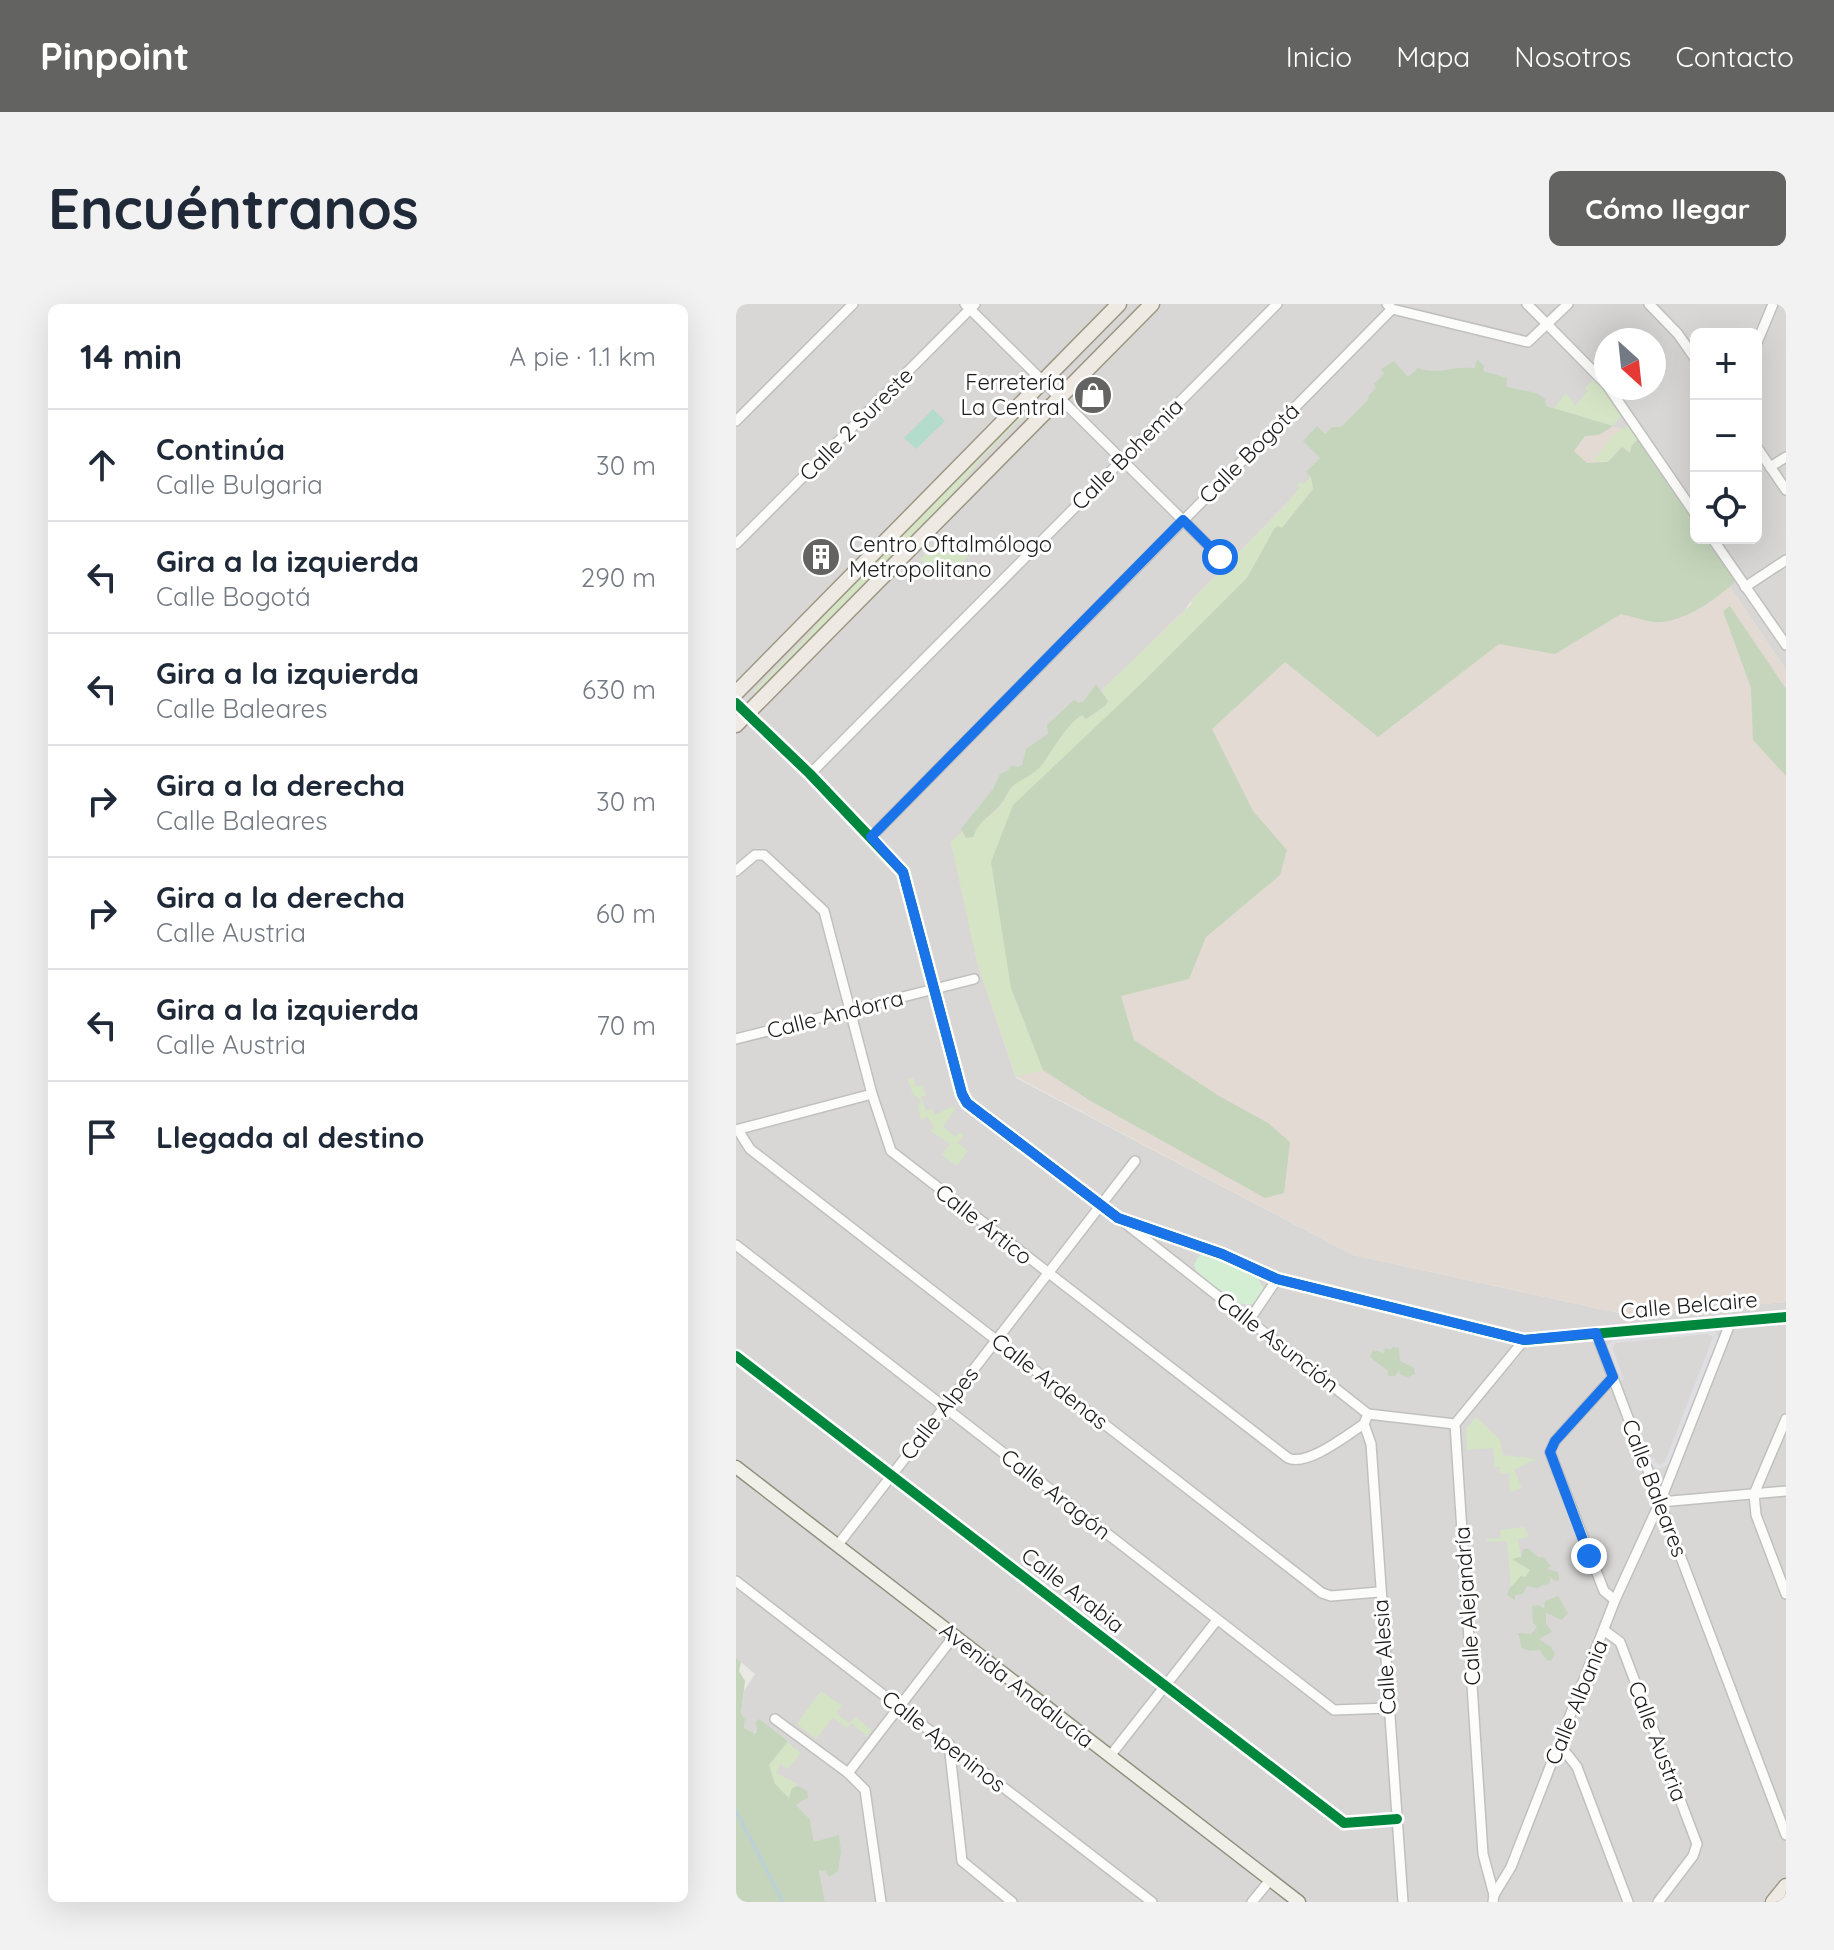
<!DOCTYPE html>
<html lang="es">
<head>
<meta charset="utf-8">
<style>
	:root { --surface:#fff; --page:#f2f2f3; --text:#1f2937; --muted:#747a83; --line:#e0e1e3; --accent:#636361 }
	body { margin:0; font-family:Quicksand,sans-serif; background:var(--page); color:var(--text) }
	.controls { position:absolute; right:24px; top:24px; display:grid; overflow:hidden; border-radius:12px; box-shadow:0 8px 32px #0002 }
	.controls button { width:72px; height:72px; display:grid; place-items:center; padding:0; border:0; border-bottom:2px solid var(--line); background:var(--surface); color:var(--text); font:40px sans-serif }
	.compass { position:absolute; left:858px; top:24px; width:72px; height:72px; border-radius:50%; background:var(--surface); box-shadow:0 8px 32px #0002; rotate:153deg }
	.stop { position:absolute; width:24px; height:24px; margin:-18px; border:6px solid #1a73e8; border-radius:50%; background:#fff }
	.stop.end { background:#1a73e8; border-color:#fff; box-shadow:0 2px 8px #0008 }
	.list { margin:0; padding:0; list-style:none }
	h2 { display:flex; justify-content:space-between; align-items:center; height:104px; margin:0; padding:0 32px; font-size:34px }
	h2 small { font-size:26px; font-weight:400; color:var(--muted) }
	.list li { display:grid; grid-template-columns:52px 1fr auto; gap:24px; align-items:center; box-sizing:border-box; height:112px; padding:0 32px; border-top:2px solid var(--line) }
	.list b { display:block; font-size:30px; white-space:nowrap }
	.list p { margin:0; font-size:26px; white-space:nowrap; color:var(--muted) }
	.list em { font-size:26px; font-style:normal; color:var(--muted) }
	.icon { flex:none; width:44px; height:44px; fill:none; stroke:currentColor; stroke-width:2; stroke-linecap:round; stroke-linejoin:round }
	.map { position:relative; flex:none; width:1050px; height:1598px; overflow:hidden; border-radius:12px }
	header { display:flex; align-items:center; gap:48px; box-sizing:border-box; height:112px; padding:0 40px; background:var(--accent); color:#fff }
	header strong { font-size:38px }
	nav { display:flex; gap:44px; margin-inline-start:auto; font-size:28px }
	.intro { display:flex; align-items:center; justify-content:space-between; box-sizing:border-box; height:192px; padding:0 48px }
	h1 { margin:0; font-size:56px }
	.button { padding:20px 36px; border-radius:12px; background:var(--accent); color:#fff; font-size:28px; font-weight:700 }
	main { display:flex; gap:48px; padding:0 48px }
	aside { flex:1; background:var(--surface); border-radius:12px; box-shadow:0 8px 32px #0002 }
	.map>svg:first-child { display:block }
	.residential { fill:#d8d7d5; fill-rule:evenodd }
	.military { fill:#e3dad4 }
	.grass { fill:#d4e4c5 }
	.forest { fill:#c4d5bb }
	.park { fill:#d4eed4 }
	.pitch { fill:#b3dccc }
	.plaza { fill:#dfdee2 }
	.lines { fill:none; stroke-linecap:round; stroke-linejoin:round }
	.stream { stroke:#bad1d9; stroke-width:3 }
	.street-casing { stroke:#c0c0be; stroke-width:12 }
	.secondary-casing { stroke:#8e917e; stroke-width:15 }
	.primary-casing { stroke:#9c9683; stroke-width:17 }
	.street { stroke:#fcfcfb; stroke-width:9 }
	.secondary { stroke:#f0f0e9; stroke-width:12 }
	.primary { stroke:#eeeae3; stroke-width:14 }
	.cycleway-casing { stroke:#fff; stroke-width:15 }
	.cycleway { stroke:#00873e; stroke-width:10 }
	.route { stroke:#1a73e8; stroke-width:10 }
	.labels { text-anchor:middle; stroke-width:6; stroke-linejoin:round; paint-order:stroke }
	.poi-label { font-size:22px; fill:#1b1b1b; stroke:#fff; text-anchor:end }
	.street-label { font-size:22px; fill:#1b1b1b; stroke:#fff }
</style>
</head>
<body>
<header>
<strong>Pinpoint</strong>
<nav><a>Inicio</a><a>Mapa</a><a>Nosotros</a><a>Contacto</a></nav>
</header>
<div class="intro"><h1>Encuéntranos</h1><a class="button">Cómo llegar</a></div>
<main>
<aside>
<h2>14 min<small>A pie · 1.1 km</small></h2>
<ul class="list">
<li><svg class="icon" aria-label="ahead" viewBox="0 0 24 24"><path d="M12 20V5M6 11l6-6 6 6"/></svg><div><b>Continúa</b><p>Calle Bulgaria</p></div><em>30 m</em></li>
<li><svg class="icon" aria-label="left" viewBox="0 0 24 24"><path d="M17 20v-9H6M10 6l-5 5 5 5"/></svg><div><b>Gira a la izquierda</b><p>Calle Bogotá</p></div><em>290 m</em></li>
<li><svg class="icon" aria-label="left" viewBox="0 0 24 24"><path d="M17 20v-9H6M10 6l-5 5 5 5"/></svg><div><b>Gira a la izquierda</b><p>Calle Baleares</p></div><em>630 m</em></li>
<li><svg class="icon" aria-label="right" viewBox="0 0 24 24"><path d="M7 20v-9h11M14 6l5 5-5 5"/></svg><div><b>Gira a la derecha</b><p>Calle Baleares</p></div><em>30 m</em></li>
<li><svg class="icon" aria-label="right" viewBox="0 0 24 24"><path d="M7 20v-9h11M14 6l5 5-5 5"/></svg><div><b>Gira a la derecha</b><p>Calle Austria</p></div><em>60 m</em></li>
<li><svg class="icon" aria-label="left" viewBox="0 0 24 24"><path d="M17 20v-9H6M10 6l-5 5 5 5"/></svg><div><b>Gira a la izquierda</b><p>Calle Austria</p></div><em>70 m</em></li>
<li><svg class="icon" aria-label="arrive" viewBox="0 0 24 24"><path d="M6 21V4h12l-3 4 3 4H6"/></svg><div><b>Llegada al destino</b></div></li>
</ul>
</aside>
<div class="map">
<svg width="1050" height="1598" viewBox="0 0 1050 1598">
	<rect width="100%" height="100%" fill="#e9e8e3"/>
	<!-- residential -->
	<path class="residential" d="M0 0H1050V366L961 234H1020V30H960V232L888 126 730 78 578 172 455 297 446 310 367 385 241 658 280 774 617 951 892 1011 1050 998V1598H89L74 1515 39 1480 33 1461 52 1437 39 1429 21 1424 17 1431 8 1424 9 1415 5 1411 8 1387 19 1370 0 1354ZM870 36H918V84H870Z"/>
	<!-- military -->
	<polygon class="military" points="658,77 730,78 888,126 1050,366 1050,998 893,1011 617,951 280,773 241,658 215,538 439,314 456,300 455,297 578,173 572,166"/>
	<!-- grass -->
	<g class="grass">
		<polygon points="858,75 887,109 877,122 817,105 830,89 839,102 852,87 849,84"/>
		<polygon points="295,99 297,102 245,155 206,202 21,389 18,387 68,336 102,295"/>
		<polygon points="895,120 904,134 898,138 895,149 889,144 883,145 872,158 857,157 878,130"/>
		<path d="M575 173 577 184 545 225 542 223 538 225 511 274 409 376 275 684 307 766 280 773 241 658 215 538 225 528 230 534C242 520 257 512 267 499 271 493 271 487 277 482 286 474 299 470 307 459 318 444 330 420 347 411L350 415 369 402 367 385 456 300 455 297 550 201 564 183 561 181 564 178 567 180Z"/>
		<polygon points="211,227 234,250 207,277 184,255"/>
		<polygon points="177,774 180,783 187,781 190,791 185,793 190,807 196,805 199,811 217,802 219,805 207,823 220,833 224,828 228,831 222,839 232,847 221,862 206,851 214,840 194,827 198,823 191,812 185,817 182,802 185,798 181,793 177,791 172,775"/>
		<polygon points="740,1113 764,1136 767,1151 800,1155 778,1166 786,1184 774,1188 773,1169 764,1170 764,1163 759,1163 757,1144 731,1146 730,1125"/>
		<polygon points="788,1223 793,1233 782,1235 785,1253 781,1258 794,1266 789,1273 785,1272 775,1283 771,1237 751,1238 751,1235 765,1234 764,1226"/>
		<polygon points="85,1387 106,1402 100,1409 113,1419 119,1413 136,1426 131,1432 115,1419 111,1424 97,1413 80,1435 61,1420"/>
		<polygon points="51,1438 65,1449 52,1465 45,1460 40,1469 61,1480 54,1488 54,1495 39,1480 33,1461"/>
	</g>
	<!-- forest -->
	<g class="forest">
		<path d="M741 55 748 62 747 67 771 74 770 83 800 89 809 95 810 102 877 122 863 131 849 132 838 147 851 159 872 158 886 143 894 149 896 141 903 135 960 219V234H970L998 274V279C979 296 944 321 917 318 906 316 895 312 885 310L819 350 763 340 642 433 549 358 476 425 517 507 551 546 544 571 470 633 453 675 385 692 398 736 483 792 532 819 554 838 548 889 529 894 353 796 307 766 275 684 255 558 277 501 409 376 511 274 538 225 542 222 546 224 577 185 575 173 570 168 584 154 567 137 581 122 589 130 596 123H605L632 96 633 91 640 84 638 80 648 70 645 65 658 57 672 73 682 64C701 72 719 61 739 64Z"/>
		<polygon points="994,302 1050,385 1050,472 1017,436 1015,384 987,307"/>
		<path d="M360 380 372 397 369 402 350 415 346 411C331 420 318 444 308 458 301 469 288 474 278 481 271 486 270 495 264 501 253 513 243 517 237 533L230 534 225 525 257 485 264 470 271 467 276 461 281 463 286 461 290 445 312 430 311 421 338 396 343 399 348 397Z"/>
		<polygon points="656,1043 663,1044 664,1057 678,1064 679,1070 672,1073 664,1071 663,1066 659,1072 652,1072 652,1067 634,1053 637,1046 648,1049 649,1044 655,1046"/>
		<polygon points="787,1245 793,1245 802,1253 807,1253 815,1262 811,1265 822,1268 823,1276 819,1277 815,1273 813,1280 806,1281 802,1284 791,1282 787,1290 779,1291 779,1296 771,1291 773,1285 785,1272 789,1273 794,1266 776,1255 785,1253"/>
		<polygon points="822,1292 832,1309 826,1316 810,1309 810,1320 816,1328 803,1335 815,1343 819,1350 815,1357 810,1356 804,1346 793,1347 786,1344 782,1329 795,1330 801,1323 797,1319 796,1302 803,1301 808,1305 809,1297"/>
		<polygon points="0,1354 5,1358 3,1367 9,1377 5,1410 9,1415 8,1424 19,1430 21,1424 19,1419 23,1415 52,1437 33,1461 39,1480 53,1494 56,1484 62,1482 71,1487 72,1493 60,1501 74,1515 78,1538 103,1531 105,1548 102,1567 93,1573 89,1567 83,1566 89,1598 0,1598"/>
	</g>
	<!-- park -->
	<path class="park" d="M467 950 519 970 527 983C520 1025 477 981 461 969L458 961 462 953Z"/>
	<!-- pitch -->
	<polygon class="pitch" points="197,105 209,117 180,145 168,134"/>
	<!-- plaza -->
	<polygon class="plaza" points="969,1024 980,1028 984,1038 938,1150 932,1161 923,1165 917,1162 912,1155 918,1153 920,1159 924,1161 929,1158 977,1033 971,1030 879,1039 877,1045 888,1076 883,1077 871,1042 879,1032"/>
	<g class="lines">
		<!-- stream -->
		<polyline class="stream" points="0,1507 47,1598"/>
		<!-- street casing -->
		<g class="street-casing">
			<g id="street">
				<polyline points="229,0 484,253"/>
				<polyline points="651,0 656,5 792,38 832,0"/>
				<polyline points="791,0 870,80"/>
				<polyline points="913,0 942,30 960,56"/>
				<polyline points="1020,41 1037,0"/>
				<polyline points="873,84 960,211"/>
				<polyline points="0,117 117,0"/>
				<polyline points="1020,142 1050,186"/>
				<polyline points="1034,163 1050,153"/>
				<polyline points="976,234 1050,341"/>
				<polyline points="0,240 239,0"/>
				<polyline points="1009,283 1050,256"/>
				<polyline points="0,399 74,470 167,568 226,790 231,799 382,914 486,950 541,975 788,1036 1050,1013"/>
				<polyline points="74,470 541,0"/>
				<polyline points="135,533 656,5"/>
				<path d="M0 567 19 551H28L88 607 136 790 155 847 552 1154C571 1163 611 1131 628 1120"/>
				<polyline points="0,735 238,675"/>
				<polyline points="0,826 136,790"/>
				<polyline points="2,826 14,845 586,1289 595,1292 643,1288"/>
				<polyline points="389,919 632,1110 719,1120"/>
				<polyline points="0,941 598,1406 652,1404"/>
				<polyline points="514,1015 541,975"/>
				<polyline points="860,1029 1050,1531"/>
				<polyline points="0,1052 608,1519 661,1515"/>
				<polyline points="877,1073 819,1137 814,1148 868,1287 879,1296"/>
				<polyline points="632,1110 628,1120 635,1140 667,1598"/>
				<polyline points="1050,1115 1018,1190 1020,1211 1050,1290"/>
				<polyline points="924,1198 1050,1187"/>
				<polyline points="101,1242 399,857"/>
				<polyline points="0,1277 416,1598"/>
				<polyline points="869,1327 884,1338 961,1540 957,1552 922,1598"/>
				<polyline points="39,1415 112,1469 129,1486 145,1598"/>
				<polyline points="213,1440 226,1557 276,1598"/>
				<polyline points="821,1446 831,1450 841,1463 892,1598"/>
				<polyline points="374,1452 481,1316"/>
				<polyline points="112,1469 218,1332"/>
				<polyline points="758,1591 747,1550 719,1120 788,1036"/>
				<polyline points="516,1598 534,1576"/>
				<polyline points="757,1598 758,1591 775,1563 879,1296 924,1198 995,1017"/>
			</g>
		</g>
		<!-- secondary casing -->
		<g class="secondary-casing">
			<polyline id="secondary" points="0,1163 563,1598"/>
		</g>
		<!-- primary casing -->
		<g class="primary-casing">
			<g id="primary">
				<polyline points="0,389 383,0"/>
				<polyline points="0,421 416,0"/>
				<polyline points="1037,1598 1050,1582"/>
			</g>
		</g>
		<!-- street -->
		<use href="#street" class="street"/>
		<!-- secondary -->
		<use href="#secondary" class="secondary"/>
		<!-- primary -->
		<use href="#primary" class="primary"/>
		<!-- cycleway casing -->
		<g class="cycleway-casing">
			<g id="cycleway">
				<polyline points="0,399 74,470 167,568 226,790 231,799 382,914 486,950 541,975 788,1036 1050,1013"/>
				<polyline points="0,1052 608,1519 661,1515"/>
			</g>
		</g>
		<!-- cycleway -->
		<use href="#cycleway" class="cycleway"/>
	</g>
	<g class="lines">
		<!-- route -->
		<polyline class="route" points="484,253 447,216 135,533 167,568 226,790 231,799 382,914 486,950 541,975 788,1036 860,1029 877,1073 819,1137 814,1148 853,1252"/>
	</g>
	<!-- icons -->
	<defs>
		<g id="shop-disc" transform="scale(2)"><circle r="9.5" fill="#636361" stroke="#fff"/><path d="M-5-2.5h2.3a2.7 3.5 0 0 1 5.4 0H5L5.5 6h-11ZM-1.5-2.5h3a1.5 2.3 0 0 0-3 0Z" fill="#fff"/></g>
		<g id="building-disc" transform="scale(2)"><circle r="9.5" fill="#636361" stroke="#fff"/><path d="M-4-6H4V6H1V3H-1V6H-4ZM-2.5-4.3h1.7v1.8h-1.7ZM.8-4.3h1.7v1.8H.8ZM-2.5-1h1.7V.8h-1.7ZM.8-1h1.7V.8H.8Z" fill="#fff"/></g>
	</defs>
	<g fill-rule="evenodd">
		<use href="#shop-disc" x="357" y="91"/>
		<use href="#building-disc" x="85" y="253"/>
	</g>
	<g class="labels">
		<!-- poi labels -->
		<g class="poi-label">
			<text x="329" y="86">Ferretería<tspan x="329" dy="25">La Central</tspan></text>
			<text x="113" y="248" text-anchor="start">Centro Oftalmólogo<tspan x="113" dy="25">Metropolitano</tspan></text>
		</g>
		<!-- street labels -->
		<g class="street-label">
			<text transform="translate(120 120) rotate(-45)" y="8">Calle 2 Sureste</text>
			<text transform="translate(513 149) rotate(-45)" y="8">Calle Bogotá</text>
			<text transform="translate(391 150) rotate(-45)" y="8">Calle Bohemia</text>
			<text transform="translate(99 710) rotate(-14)" y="8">Calle Andorra</text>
			<text transform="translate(248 920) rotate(38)" y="8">Calle Ártico</text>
			<text transform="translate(953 1001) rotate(-5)" y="8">Calle Belcaire</text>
			<text transform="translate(542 1038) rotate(38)" y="8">Calle Asunción</text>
			<text transform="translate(314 1077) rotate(38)" y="8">Calle Ardenas</text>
			<text transform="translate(203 1109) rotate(-52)" y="8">Calle Alpes</text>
			<text transform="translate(919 1184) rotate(69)" y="8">Calle Baleares</text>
			<text transform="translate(320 1190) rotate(38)" y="8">Calle Aragón</text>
			<text transform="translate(337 1286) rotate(38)" y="8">Calle Arabia</text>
			<text transform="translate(731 1302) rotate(-94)" y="8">Calle Alejandría</text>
			<text transform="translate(648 1353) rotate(-94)" y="8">Calle Alesia</text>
			<text transform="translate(281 1381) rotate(38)" y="8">Avenida Andalucía</text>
			<text transform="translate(840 1398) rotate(-68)" y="8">Calle Albania</text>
			<text transform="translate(208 1437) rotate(38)" y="8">Calle Apeninos</text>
			<text transform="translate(922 1437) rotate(69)" y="8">Calle Austria</text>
		</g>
	</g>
</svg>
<div class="controls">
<button>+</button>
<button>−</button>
<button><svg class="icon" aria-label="locate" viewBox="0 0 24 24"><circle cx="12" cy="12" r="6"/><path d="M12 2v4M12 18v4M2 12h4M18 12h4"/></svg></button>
</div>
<svg class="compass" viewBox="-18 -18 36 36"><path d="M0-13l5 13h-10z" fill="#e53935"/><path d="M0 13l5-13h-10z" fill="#747a83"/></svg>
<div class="stop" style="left:484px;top:253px"></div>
<div class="stop end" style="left:853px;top:1252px"></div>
</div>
</main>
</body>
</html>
